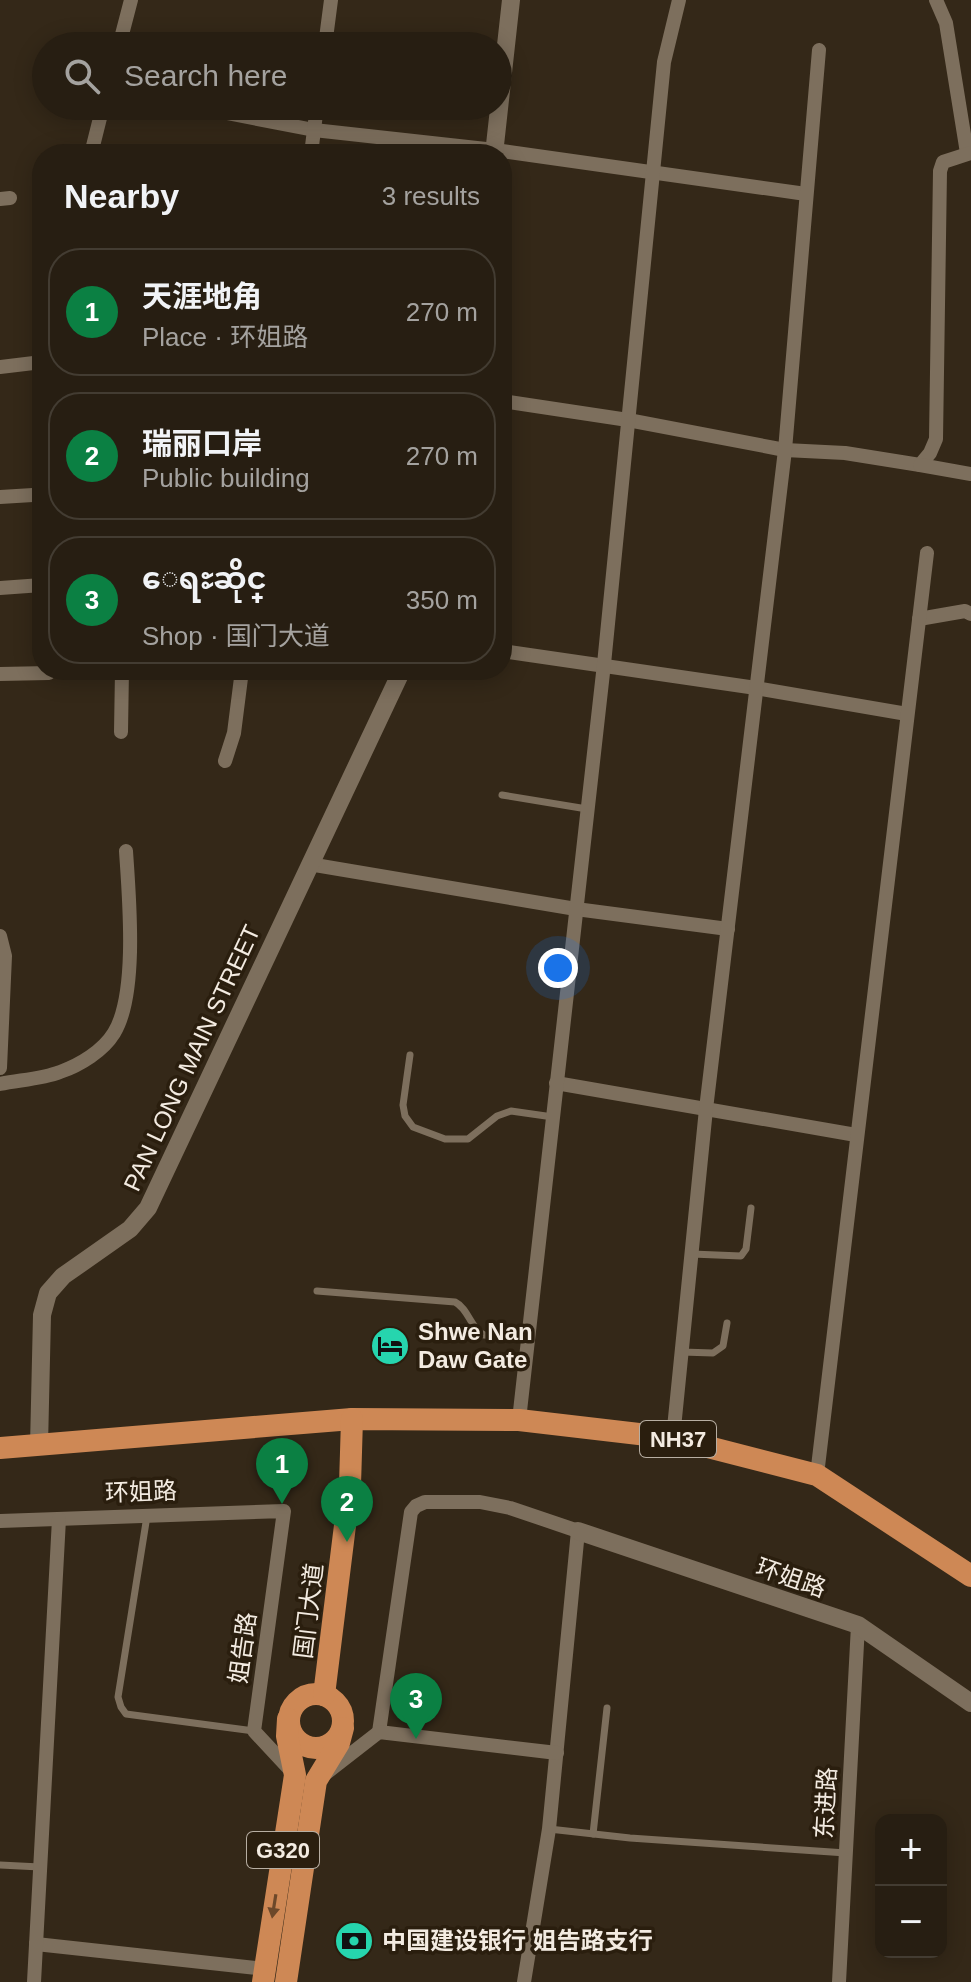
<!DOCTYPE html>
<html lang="en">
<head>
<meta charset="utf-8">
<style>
	:root { --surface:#271e12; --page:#332b20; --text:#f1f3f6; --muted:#a4a29f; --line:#433c32; --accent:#0b8043 }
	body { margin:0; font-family:Arial,"Noto Sans SC","Noto Sans Myanmar",sans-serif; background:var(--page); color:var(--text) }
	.controls { position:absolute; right:24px; bottom:24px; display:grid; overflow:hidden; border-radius:16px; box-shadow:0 4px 20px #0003 }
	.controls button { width:72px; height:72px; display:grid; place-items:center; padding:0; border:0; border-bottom:2px solid var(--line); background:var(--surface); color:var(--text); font:40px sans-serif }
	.you { position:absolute; left:558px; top:968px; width:28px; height:28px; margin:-20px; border:6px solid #fff; border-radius:50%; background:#1a73e8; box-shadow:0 0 0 12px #1a73e833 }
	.badge { display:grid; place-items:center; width:52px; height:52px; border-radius:50%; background:var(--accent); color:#fff; font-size:26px; font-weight:700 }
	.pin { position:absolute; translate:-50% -66px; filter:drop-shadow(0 2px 4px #0008) }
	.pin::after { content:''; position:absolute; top:42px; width:28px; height:24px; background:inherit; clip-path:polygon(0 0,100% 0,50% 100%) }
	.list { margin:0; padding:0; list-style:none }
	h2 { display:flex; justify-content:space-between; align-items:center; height:104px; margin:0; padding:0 32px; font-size:34px }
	h2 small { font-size:26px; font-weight:400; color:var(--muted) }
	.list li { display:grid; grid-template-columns:52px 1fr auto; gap:24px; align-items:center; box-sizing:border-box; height:128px; margin:0 16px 16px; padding:0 16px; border:2px solid var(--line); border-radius:32px }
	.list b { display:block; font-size:30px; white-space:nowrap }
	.list p { margin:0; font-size:26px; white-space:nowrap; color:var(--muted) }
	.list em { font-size:26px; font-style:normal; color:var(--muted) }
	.icon { flex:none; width:44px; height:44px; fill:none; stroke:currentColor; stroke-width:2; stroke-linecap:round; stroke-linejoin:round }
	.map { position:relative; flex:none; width:971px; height:1982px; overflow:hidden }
	.search { position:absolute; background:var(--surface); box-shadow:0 4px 20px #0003; left:32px; top:32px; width:480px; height:88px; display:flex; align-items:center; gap:20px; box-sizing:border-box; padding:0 28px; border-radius:44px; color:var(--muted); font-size:30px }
	.panel { position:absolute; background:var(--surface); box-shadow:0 4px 20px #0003; left:32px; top:144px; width:480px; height:536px; border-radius:32px }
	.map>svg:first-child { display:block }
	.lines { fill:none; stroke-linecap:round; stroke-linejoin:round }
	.service { stroke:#7d6f5d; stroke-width:7 }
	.minor { stroke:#7d6f5d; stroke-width:14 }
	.tertiary { stroke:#7d6f5d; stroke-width:18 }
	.trunk { stroke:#ce8855; stroke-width:22 }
	.oneway { fill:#6c482a }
	.labels { text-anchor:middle; stroke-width:7; stroke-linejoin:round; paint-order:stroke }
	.shield { fill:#2a1e0e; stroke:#b7aea2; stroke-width:2 }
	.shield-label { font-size:22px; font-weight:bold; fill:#f3ebe1 }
	.street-label { font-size:24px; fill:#f3ebe1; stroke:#2a1e0e }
	.poi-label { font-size:24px; font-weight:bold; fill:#f3ebe1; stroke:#2a1e0e; text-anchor:start }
</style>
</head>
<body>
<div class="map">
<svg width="971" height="1982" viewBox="0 0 971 1982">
	<rect width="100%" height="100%" fill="#342818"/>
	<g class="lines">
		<!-- service -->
		<g class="service">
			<polyline points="502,795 587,809"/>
			<polyline points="410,1055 403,1105 405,1116 413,1127 445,1139 468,1139 497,1116 511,1111 553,1117"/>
			<polyline points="692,1254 741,1256 746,1249 751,1208"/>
			<path d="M317 1291 455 1302C469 1309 470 1328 484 1335L528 1338"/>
			<polyline points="682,1352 713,1353 723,1346 727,1323"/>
			<polyline points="147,1516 118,1697 121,1707 126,1714 254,1731"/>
			<polyline points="549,1829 630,1838 846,1853"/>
			<polyline points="593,1834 607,1708"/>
			<polyline points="0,1865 40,1867"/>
		</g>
		<!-- minor -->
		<g class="minor">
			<polyline points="936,0 946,23 967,153"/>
			<polyline points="119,46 131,0"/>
			<polyline points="325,46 331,0"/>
			<polyline points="191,106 314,130 495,150 806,194"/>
			<polyline points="91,154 103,106"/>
			<polyline points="311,154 317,106"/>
			<polyline points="0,199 10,198"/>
			<polyline points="0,367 42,362"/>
			<polyline points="502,401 628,420 785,450 845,453 920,465 930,453 936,439 940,171 943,162 971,153"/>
			<polyline points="920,465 971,474"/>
			<polyline points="0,497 33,495"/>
			<polyline points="0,588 42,585"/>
			<polyline points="919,619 965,611 971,614"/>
			<polyline points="502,651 756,688 907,714"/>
			<polyline points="0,674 49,673"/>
			<polyline points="121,732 122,670"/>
			<polyline points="225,761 234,733 242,670"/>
			<polyline points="309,864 576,909 728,929"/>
			<polyline points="0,936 5,956 0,1068"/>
			<polyline points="556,1083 856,1135"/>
			<path d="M0 1084C19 1080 42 1079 60 1072 80 1065 103 1051 114 1033 138 994 129 897 126 851"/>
			<polyline points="519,1420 604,664 664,62 679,0"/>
			<polyline points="673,1438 706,1109 785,450 819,50"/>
			<polyline points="817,1475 927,553"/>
			<polyline points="0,1521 284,1511 254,1731 294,1774"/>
			<polyline points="379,1732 411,1512 416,1506 425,1502 480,1502 510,1508 578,1531 549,1829 524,1982"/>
			<polyline points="325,1774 379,1732 557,1753"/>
			<polyline points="36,1944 265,1969"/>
			<polyline points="34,1982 59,1519"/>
			<polyline points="839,1982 858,1625"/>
		</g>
		<!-- tertiary -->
		<g class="tertiary">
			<polyline points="494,154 511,0"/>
			<polyline points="39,1446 42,1315 48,1293 63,1276 130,1229 148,1208 402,670"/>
			<polyline points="578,1531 858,1625 971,1703"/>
		</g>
		<!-- trunk -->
		<g class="trunk">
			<polyline points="0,1448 352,1419 519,1420 673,1438 817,1475 971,1576"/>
			<circle cx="316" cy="1721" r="27"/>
			<polyline points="324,1695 350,1485 352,1419"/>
			<polyline points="263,1982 295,1775 287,1736 288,1719"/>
			<polyline points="286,1982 316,1781 339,1743 343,1728"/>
		</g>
	</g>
	<!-- one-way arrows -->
	<defs><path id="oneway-solid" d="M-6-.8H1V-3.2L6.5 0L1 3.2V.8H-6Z" transform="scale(2)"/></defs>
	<use class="oneway" href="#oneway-solid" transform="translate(274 1906) rotate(99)"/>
	<!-- icons -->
	<defs>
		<g id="hotel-disc" transform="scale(2)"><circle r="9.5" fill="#26d5ae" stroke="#2a1e0e"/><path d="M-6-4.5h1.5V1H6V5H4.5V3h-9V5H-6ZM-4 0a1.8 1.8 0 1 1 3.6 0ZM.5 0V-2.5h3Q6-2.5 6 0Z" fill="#111"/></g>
		<g id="bank-disc" transform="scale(2)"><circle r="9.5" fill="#26d5ae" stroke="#2a1e0e"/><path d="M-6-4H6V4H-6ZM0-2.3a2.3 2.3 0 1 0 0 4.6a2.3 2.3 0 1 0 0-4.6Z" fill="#111"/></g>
	</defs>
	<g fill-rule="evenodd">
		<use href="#hotel-disc" x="390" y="1346"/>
		<use href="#bank-disc" x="354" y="1941"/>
	</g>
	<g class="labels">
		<!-- shield labels -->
		<g class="shield">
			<rect x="640" y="1421" width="76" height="36" rx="6"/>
			<rect x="247" y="1832" width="72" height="36" rx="6"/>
		</g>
		<g class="shield-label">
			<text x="678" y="1447">NH37</text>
			<text x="283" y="1858">G320</text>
		</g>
		<!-- street labels -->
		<g class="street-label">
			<text transform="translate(192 1058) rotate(-65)" y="8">PAN LONG MAIN STREET</text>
			<text transform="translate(141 1492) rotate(-2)" y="8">环姐路</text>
			<text transform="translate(791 1578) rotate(19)" y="8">环姐路</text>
			<text transform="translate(309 1611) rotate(-83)" y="8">国门大道</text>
			<text transform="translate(243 1648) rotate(-82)" y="8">姐告路</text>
			<text transform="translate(826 1803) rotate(-87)" y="8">东进路</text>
		</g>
		<!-- poi labels -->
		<g class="poi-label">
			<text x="418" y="1340">Shwe Nan<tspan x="418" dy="28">Daw Gate</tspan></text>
			<text x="382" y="1949">中国建设银行 姐告路支行</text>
		</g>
	</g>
</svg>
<div class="controls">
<button>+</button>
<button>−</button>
</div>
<div class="you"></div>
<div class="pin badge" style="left:282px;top:1504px">1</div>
<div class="pin badge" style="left:347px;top:1542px">2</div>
<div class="pin badge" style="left:416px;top:1739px">3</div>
<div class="search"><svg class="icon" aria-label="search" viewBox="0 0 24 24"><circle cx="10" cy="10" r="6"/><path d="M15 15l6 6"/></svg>Search here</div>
<section class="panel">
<h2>Nearby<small>3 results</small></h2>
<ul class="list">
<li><span class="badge">1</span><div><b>天涯地角</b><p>Place · 环姐路</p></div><em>270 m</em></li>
<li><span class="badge">2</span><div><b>瑞丽口岸</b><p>Public building</p></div><em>270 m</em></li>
<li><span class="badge">3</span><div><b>ေရႊဆိုင္</b><p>Shop · 国门大道</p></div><em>350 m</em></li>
</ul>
</section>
</div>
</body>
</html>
